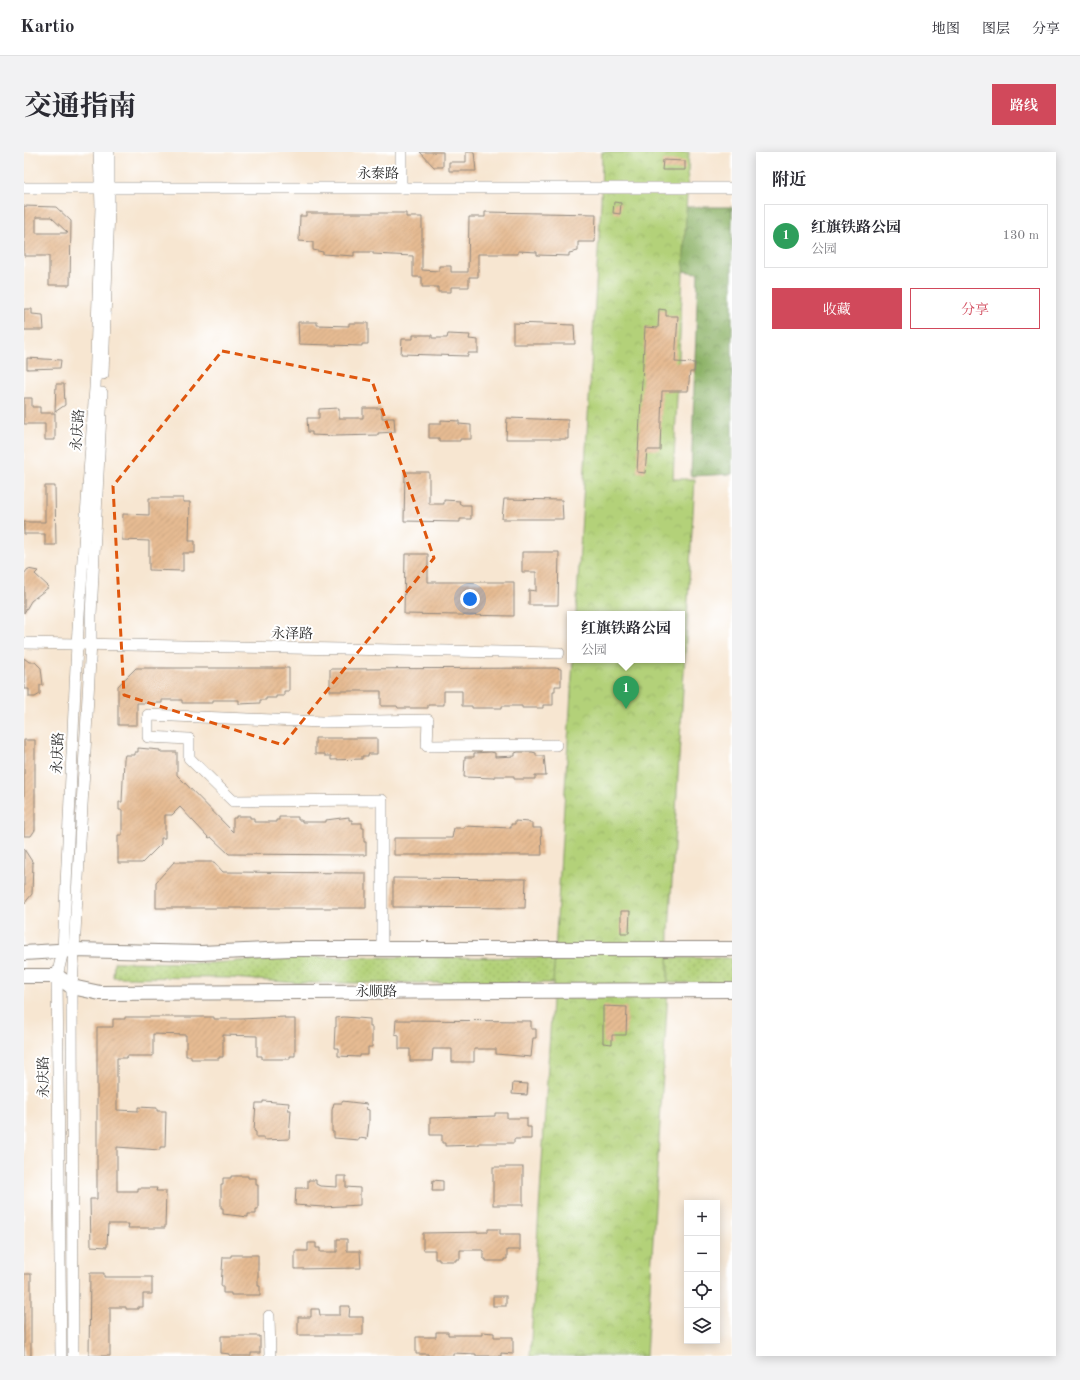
<!DOCTYPE html>
<html lang="zh">
<head>
<meta charset="utf-8">
<style>
	:root { --surface:#fff; --page:#f2f2f3; --text:#2b2b33; --muted:#7c7c81; --line:#e1e1e2; --accent:#d1495b }
	body { margin:0; font-family:"Old Standard TT","Noto Serif SC",serif; background:var(--page); color:var(--text) }
	.controls { position:absolute; right:12px; bottom:12px; display:grid; overflow:hidden; border-radius:0px; box-shadow:0 2px 10px #0003 }
	.controls button { width:36px; height:36px; display:grid; place-items:center; padding:0; border:0; border-bottom:1px solid var(--line); background:var(--surface); color:var(--text); font:20px sans-serif }
	.you { position:absolute; left:446px; top:447px; width:14px; height:14px; margin:-10px; border:3px solid #fff; border-radius:50%; background:#1a73e8; box-shadow:0 0 0 6px #1a73e833 }
	.badge { display:grid; place-items:center; width:26px; height:26px; border-radius:50%; background:var(--accent); color:#fff; font-size:13px; font-weight:700 }
	.pin { position:absolute; translate:-50% -33px; filter:drop-shadow(0 1px 2px #0008) }
	.pin::after { content:''; position:absolute; top:21px; width:14px; height:12px; background:inherit; clip-path:polygon(0 0,100% 0,50% 100%) }
	.popup { position:absolute; left:543px; top:459px; width:118px; height:52px; box-sizing:border-box; display:grid; place-content:center; border-radius:0px; background:var(--surface); filter:drop-shadow(0 1px 3px #0005); font-size:13px; white-space:nowrap; color:var(--muted) }
	.popup b { font-size:15px; color:var(--text) }
	.popup::after { content:''; position:absolute; left:50%; top:100%; margin-left:-8px; border:8px solid transparent; border-top-color:var(--surface) }
	.list { margin:0; padding:0; list-style:none }
	h2 { display:flex; justify-content:space-between; align-items:center; height:52px; margin:0; padding:0 16px; font-size:17px }
	h2 small { font-size:13px; font-weight:400; color:var(--muted) }
	.list li { display:grid; grid-template-columns:26px 1fr auto; gap:12px; align-items:center; box-sizing:border-box; height:64px; margin:0 8px 8px; padding:0 8px; border:1px solid var(--line); border-radius:0px }
	.list b { display:block; font-size:15px; white-space:nowrap }
	.list p { margin:0; font-size:13px; white-space:nowrap; color:var(--muted) }
	.list em { font-size:13px; font-style:normal; color:var(--muted) }
	.actions { display:flex; gap:8px; padding:12px 16px }
	.actions a { flex:1; padding:9px 0; border:1px solid var(--accent); border-radius:0px; text-align:center; font-size:14px; color:var(--accent) }
	.actions .main { background:var(--accent); color:#fff }
	.icon { flex:none; width:22px; height:22px; fill:none; stroke:currentColor; stroke-width:2; stroke-linecap:round; stroke-linejoin:round }
	.map { position:relative; flex:none; width:708px; height:1204px; overflow:hidden; border-radius:0px }
	header { display:flex; align-items:center; gap:24px; box-sizing:border-box; height:56px; padding:0 20px; background:var(--surface); border-bottom:1px solid var(--line) }
	header strong { font-size:19px }
	nav { display:flex; gap:22px; margin-inline-start:auto; font-size:14px }
	.intro { display:flex; align-items:center; justify-content:space-between; box-sizing:border-box; height:96px; padding:0 24px }
	h1 { margin:0; font-size:28px }
	.button { padding:10px 18px; border-radius:0px; background:var(--accent); color:#fff; font-size:14px; font-weight:700 }
	main { display:flex; gap:24px; padding:0 24px }
	aside { flex:1; background:var(--surface); border-radius:0px; box-shadow:0 2px 10px #0003 }
	.map>svg:first-child { display:block }
	.grass { fill:url(#grass-dots); stroke:#6f7e52 }
	.forest { fill:url(#forest-crowns); stroke:#5c6f4a }
	.park { fill:url(#park-crowns); stroke:#6f7e52 }
	.building { fill:url(#building-hatch); fill-rule:evenodd }
	.lines { fill:none; stroke-linecap:round; stroke-linejoin:round }
	.minor-casing { stroke:#91887e; stroke-width:12 }
	.major-casing { stroke:#91887e; stroke-width:16 }
	.minor { stroke:#fff; stroke-width:11 }
	.major { stroke:#fff; stroke-width:14 }
	.marked { fill:none; stroke:#df570e; stroke-width:3; stroke-dasharray:8 5; stroke-linejoin:round }
	.labels { text-anchor:middle; stroke-width:4; stroke-linejoin:round; paint-order:stroke }
	.street-label { font-size:14px; fill:#2b2b2b; stroke:#fff }
</style>
</head>
<body>
<header>
<strong>Kartio</strong>
<nav><a>地图</a><a>图层</a><a>分享</a></nav>
</header>
<div class="intro"><h1>交通指南</h1><a class="button">路线</a></div>
<main>
<div class="map">
<svg width="708" height="1204" viewBox="0 0 708 1204">
	<defs>
		<pattern id="grass-dots" width="8" height="8" patternUnits="userSpaceOnUse"><rect width="8" height="8" fill="#b3d179"/><path d="M2 2h.1M6 6h.1" fill="none" stroke="#9ab469" stroke-width="1.8" stroke-linecap="round"/></pattern>
		<pattern id="forest-crowns" width="20" height="18" patternUnits="userSpaceOnUse"><rect width="20" height="18" fill="#8eb369"/><path d="M2 6a3 3 0 1 1 6 0M12 15a3 3 0 1 1 6 0" fill="none" stroke="#749257"/></pattern>
		<pattern id="park-crowns" width="20" height="18" patternUnits="userSpaceOnUse"><rect width="20" height="18" fill="#b3d179"/><path d="M2 6a3 3 0 1 1 6 0M12 15a3 3 0 1 1 6 0" fill="none" stroke="#9ab469"/></pattern>
		<pattern id="building-hatch" width="6" height="6" patternUnits="userSpaceOnUse"><rect width="6" height="6" fill="#e6bb93"/><path d="M-1 1l2-2M0 6l6-6M5 7l2-2" fill="none" stroke="#c5a17f"/></pattern>
	</defs>
	<rect width="100%" height="100%" fill="#fff"/>
	<filter id="ink" filterUnits="userSpaceOnUse"><feTurbulence type="fractalNoise" baseFrequency=".025" numOctaves="2"/><feDisplacementMap in="SourceGraphic" scale="8" xChannelSelector="R" yChannelSelector="G"/><feConvolveMatrix kernelMatrix="1 2 1 2 8 2 1 2 1" color-interpolation-filters="sRGB"/></filter>
	<filter id="wash" filterUnits="userSpaceOnUse"><feTurbulence type="fractalNoise" baseFrequency=".012" numOctaves="4" result="noise"/><feDisplacementMap in="SourceGraphic" scale="16" xChannelSelector="R" yChannelSelector="G"/><feGaussianBlur stdDeviation="0.9" result="paint"/><feColorMatrix in="noise" values="0 0 0 0 0 0 0 0 0 0 0 0 0 0 0 0 0 1.4 0 .05"/><feComposite in="paint" operator="in"/></filter>
	<g filter="url(#wash)">
		<rect width="100%" height="100%" fill="#f7e6d1"/>
		<!-- grass -->
		<polygon class="grass" points="272,805 708,806 708,831 273,831 207,826 89,825 90,810 188,811"/>
		<!-- forest -->
		<polygon class="forest" points="647,55 708,55 708,322 667,324 674,121 643,117"/>
		<!-- park -->
		<polygon class="park" points="578,0 665,0 649,327 671,327 645,781 643,855 622,1204 506,1204 549,508 658,508 658,462 552,462 577,51"/>
		<g id="blocks">
			<!-- building -->
			<g class="building">
				<polygon points="396,0 419,0 419,15 410,15"/>
				<polygon points="442,0 450,0 452,19 425,19 425,10 442,10"/>
				<polygon points="639,8 661,9 661,18 638,18"/>
				<polygon points="590,50 597,51 596,62 589,61"/>
				<path d="M0 54 32 55 47 69 46 133H25V104H0ZM12 65H27L44 81H12Z"/>
				<polygon points="461,60 572,62 571,90 554,90 554,99 545,101 545,104 513,103 513,100 494,99 494,102 454,102 454,125 445,125 445,135 427,135 427,140 414,140 414,135 398,135 398,125 389,125 389,104 349,102 349,100 330,100 330,104 299,102 299,100 289,98 289,90 275,89 276,64 282,64 282,61 382,61 382,65 398,65 398,118 415,119 415,114 427,114 427,120 444,120 445,65 461,65"/>
				<polygon points="0,157 8,157 8,162 19,163 20,178 0,178"/>
				<polygon points="635,157 642,158 642,164 654,164 651,210 671,211 670,220 666,220 664,239 638,239 636,298 623,298 621,321 613,320 621,175 634,176"/>
				<polygon points="274,170 293,170 293,173 325,174 325,171 344,171 344,192 338,192 338,194 275,192"/>
				<polygon points="489,171 550,173 551,192 489,192"/>
				<polygon points="424,182 446,183 445,187 454,188 454,201 444,201 444,204 377,202 378,187 389,187 389,183 408,183 408,186 423,186"/>
				<polygon points="3,206 37,208 36,216 3,217"/>
				<polygon points="32,232 40,232 41,253 31,260"/>
				<polygon points="0,246 8,246 8,255 16,255 16,261 31,261 31,288 21,288 21,272 0,272"/>
				<polygon points="315,256 315,266 339,266 339,256 358,256 358,266 370,266 371,280 354,281 354,283 310,284 288,283 288,280 284,280 283,266 295,266 295,257"/>
				<polygon points="483,266 544,268 544,287 482,287"/>
				<polygon points="417,268 435,269 435,272 447,273 447,287 436,287 436,289 415,289 415,286 405,286 405,272 417,272"/>
				<polygon points="381,320 405,320 405,352 420,352 420,348 436,349 435,351 438,353 447,353 447,367 436,367 436,370 380,369"/>
				<polygon points="21,334 31,334 32,393 21,393 21,382 0,382 0,370 21,370"/>
				<polygon points="125,346 159,346 159,350 166,350 165,389 171,389 171,401 159,401 159,419 125,418 125,389 98,388 99,362 125,363"/>
				<polygon points="480,347 538,348 539,367 478,367"/>
				<polygon points="498,400 535,400 534,453 505,453 505,438 512,439 512,420 498,420"/>
				<polygon points="381,402 404,402 404,430 490,430 490,464 380,462"/>
				<polygon points="4,417 14,419 11,422 25,435 7,449 0,461 0,422"/>
				<polygon points="0,506 5,510 11,510 17,516 19,533 16,533 16,542 11,545 5,545 5,537 0,537"/>
				<polygon points="112,516 265,516 265,539 260,539 260,544 252,544 252,546 242,546 242,548 236,548 236,551 215,552 215,548 189,548 189,551 158,551 158,548 138,548 138,551 113,551 113,573 94,573 94,534"/>
				<polygon points="531,516 537,517 537,534 531,534 531,539 529,539 529,553 519,553 519,556 498,556 498,554 478,554 478,556 448,556 448,554 438,554 438,539 420,539 420,553 404,553 404,556 374,556 373,554 357,554 357,539 306,539 306,517"/>
				<polygon points="291,586 353,586 353,602 344,602 344,604 338,604 338,607 307,608 307,604 301,604 301,602 291,602"/>
				<polygon points="0,588 11,588 11,678 7,684 0,684"/>
				<polygon points="114,596 136,598 136,600 153,600 153,623 209,680 209,666 212,666 212,664 226,664 226,666 230,666 230,670 252,670 252,668 255,668 255,665 274,665 274,668 278,668 278,670 302,670 302,668 325,665 325,668 328,668 328,671 338,671 338,676 340,676 340,690 342,690 342,703 205,702 187,685 185,686 156,655 148,663 141,663 141,686 137,686 137,692 118,711 94,711 94,683 98,683 98,658 95,658 95,650 98,650 100,607 101,603 111,603 111,600 114,600"/>
				<polygon points="494,600 508,600 512,601 512,604 520,604 522,624 511,624 511,627 490,627 490,624 470,624 470,626 440,625 441,605 450,605 450,601 467,600 471,601 471,605 491,604 491,601"/>
				<polygon points="491,669 505,670 505,671 508,671 508,676 517,676 518,703 370,703 370,686 428,686 430,676 440,676 440,674 487,676 487,672 491,672"/>
				<polygon points="0,697 9,711 8,742 0,752"/>
				<polygon points="150,710 190,710 199,720 342,721 342,756 132,756 132,730"/>
				<polygon points="369,726 502,727 501,756 369,755"/>
				<polygon points="597,759 606,759 605,781 597,781"/>
				<polygon points="579,854 603,855 602,883 588,883 588,892 579,891"/>
				<polygon points="101,865 190,865 190,867 217,867 261,865 261,867 271,867 271,904 266,904 266,907 238,907 238,904 233,904 233,884 199,883 199,905 195,905 195,907 167,907 167,904 162,904 162,883 129,882 129,904 103,904 103,906 93,906 93,958 114,959 114,955 133,956 133,959 142,959 141,995 136,995 136,998 93,995 93,1039 114,1039 114,1036 133,1036 132,1039 142,1039 141,1076 104,1076 105,1072 84,1072 83,1095 67,1094 66,1047 73,1047 73,875 89,875 89,867 101,867"/>
				<polygon points="320,865 346,867 346,875 348,875 348,895 344,895 344,903 336,903 336,905 314,904 314,896 310,896 311,875 312,875 312,866"/>
				<polygon points="372,868 507,869 507,877 512,877 512,886 509,886 507,905 472,902 472,897 450,897 450,910 428,910 428,897 409,897 408,909 386,909 386,897 375,897 375,883 371,882"/>
				<polygon points="489,931 504,932 503,943 488,942"/>
				<polygon points="239,949 265,951 264,958 267,958 265,987 240,988 240,986 232,986 232,980 230,979 232,951 239,951"/>
				<polygon points="318,949 343,952 342,957 345,958 345,971 343,987 335,986 335,988 310,986 310,980 308,980 308,958 310,951 318,951"/>
				<polygon points="471,961 483,961 483,966 503,966 503,975 507,975 507,987 490,987 490,991 455,991 455,993 421,994 421,991 418,991 418,983 406,983 406,966 471,964"/>
				<rect x="469" y="1015" width="30" height="38"/>
				<polygon points="207,1024 224,1024 224,1026 232,1026 232,1033 234,1033 234,1057 232,1057 232,1062 224,1062 224,1065 199,1062 199,1056 197,1056 197,1032 199,1032 199,1026 207,1026"/>
				<polygon points="313,1024 322,1024 322,1035 336,1036 336,1053 299,1055 271,1053 272,1036 284,1036 284,1028 292,1028 292,1032 296,1034 313,1035"/>
				<polygon points="409,1028 419,1029 419,1039 408,1039"/>
				<polygon points="464,1077 476,1077 476,1082 496,1082 496,1098 483,1098 483,1107 480,1107 480,1109 462,1109 462,1107 459,1107 459,1098 436,1098 436,1107 432,1107 432,1109 415,1109 415,1107 411,1107 411,1098 399,1098 399,1081 464,1080"/>
				<polygon points="313,1087 323,1087 323,1099 336,1099 337,1116 271,1117 271,1099 284,1099 284,1091 292,1091 292,1096 296,1096 296,1100 313,1100"/>
				<polygon points="207,1103 234,1103 234,1134 236,1134 236,1143 207,1143 207,1141 199,1141 199,1134 197,1134 199,1105 207,1105"/>
				<polygon points="66,1121 80,1121 80,1125 128,1125 128,1142 119,1142 119,1155 114,1155 114,1157 102,1157 102,1155 86,1155 86,1204 65,1204"/>
				<rect x="0" y="1122" width="7" height="82"/>
				<rect x="469" y="1144" width="13" height="10"/>
				<polygon points="316,1154 326,1154 325,1165 339,1165 339,1183 274,1183 274,1165 287,1165 287,1157 295,1157 296,1163 316,1163"/>
				<polygon points="412,1180 424,1180 424,1183 458,1183 458,1180 470,1181 470,1185 489,1185 489,1202 477,1201 477,1204 452,1204 452,1202 429,1201 429,1204 404,1204 404,1202 392,1202 392,1185 412,1185"/>
				<polygon points="197,1184 236,1184 236,1201 227,1201 227,1204 206,1204 206,1202 197,1201"/>
			</g>
		</g>
	</g>
	<g filter="url(#ink)">
		<use href="#blocks" fill-opacity="0" stroke="#91887e" stroke-width="1"/>
		<g class="lines">
			<!-- minor casing -->
			<g class="minor-casing">
				<g id="minor">
					<polyline points="0,36 708,36"/>
					<polyline points="377,36 377,0"/>
					<polyline points="79,222 85,56 85,0"/>
					<polyline points="0,491 535,501"/>
					<polyline points="358,798 358,648 209,649 165,606 165,587 124,585 124,563 298,570 404,568 403,594 532,593"/>
					<polyline points="245,1164 246,1204"/>
					<polyline points="37,1204 33,824 39,799 53,492 71,236 77,55 75,0"/>
					<polyline points="49,1204 48,835 67,490 67,463 78,241"/>
				</g>
			</g>
			<!-- major casing -->
			<g class="major-casing">
				<g id="major">
					<polyline points="0,801 50,798 177,801 267,797 708,797"/>
					<polyline points="0,824 33,824 48,835 76,841 708,838"/>
				</g>
			</g>
			<!-- minor -->
			<use href="#minor" class="minor"/>
			<!-- major -->
			<use href="#major" class="major"/>
		</g>
	</g>
	<!-- marked area -->
	<path class="marked" d="M198 199 348 229 410 406 259 593 100 543 89 334Z"/>
	<g class="labels">
		<!-- street labels -->
		<g class="street-label">
			<text x="354" y="26">永泰路</text>
			<text transform="translate(53 278) rotate(-86)" y="5">永庆路</text>
			<text transform="translate(268 481) rotate(1)" y="5">永泽路</text>
			<text transform="translate(33 601) rotate(-87)" y="5">永庆路</text>
			<text x="352" y="844">永顺路</text>
			<text transform="translate(19 925) rotate(-91)" y="5">永庆路</text>
		</g>
	</g>
</svg>
<div class="controls">
<button>+</button>
<button>−</button>
<button><svg class="icon" aria-label="locate" viewBox="0 0 24 24"><circle cx="12" cy="12" r="6"/><path d="M12 2v4M12 18v4M2 12h4M18 12h4"/></svg></button>
<button><svg class="icon" aria-label="layers" viewBox="0 0 24 24"><path d="M12 4l9 5-9 5-9-5zM3 14l9 5 9-5"/></svg></button>
</div>
<div class="you"></div>
<div class="pin badge" style="left:602px;top:557px;background:#2e9e5b">1</div>
<div class="popup"><b>红旗铁路公园</b>公园</div>
</div>
<aside>
<h2>附近<small></small></h2>
<ul class="list">
<li><span class="badge" style="background:#2e9e5b">1</span><div><b>红旗铁路公园</b><p>公园</p></div><em>130 m</em></li>
</ul>
<div class="actions"><a class="main">收藏</a><a>分享</a></div>
</aside>
</main>
</body>
</html>
